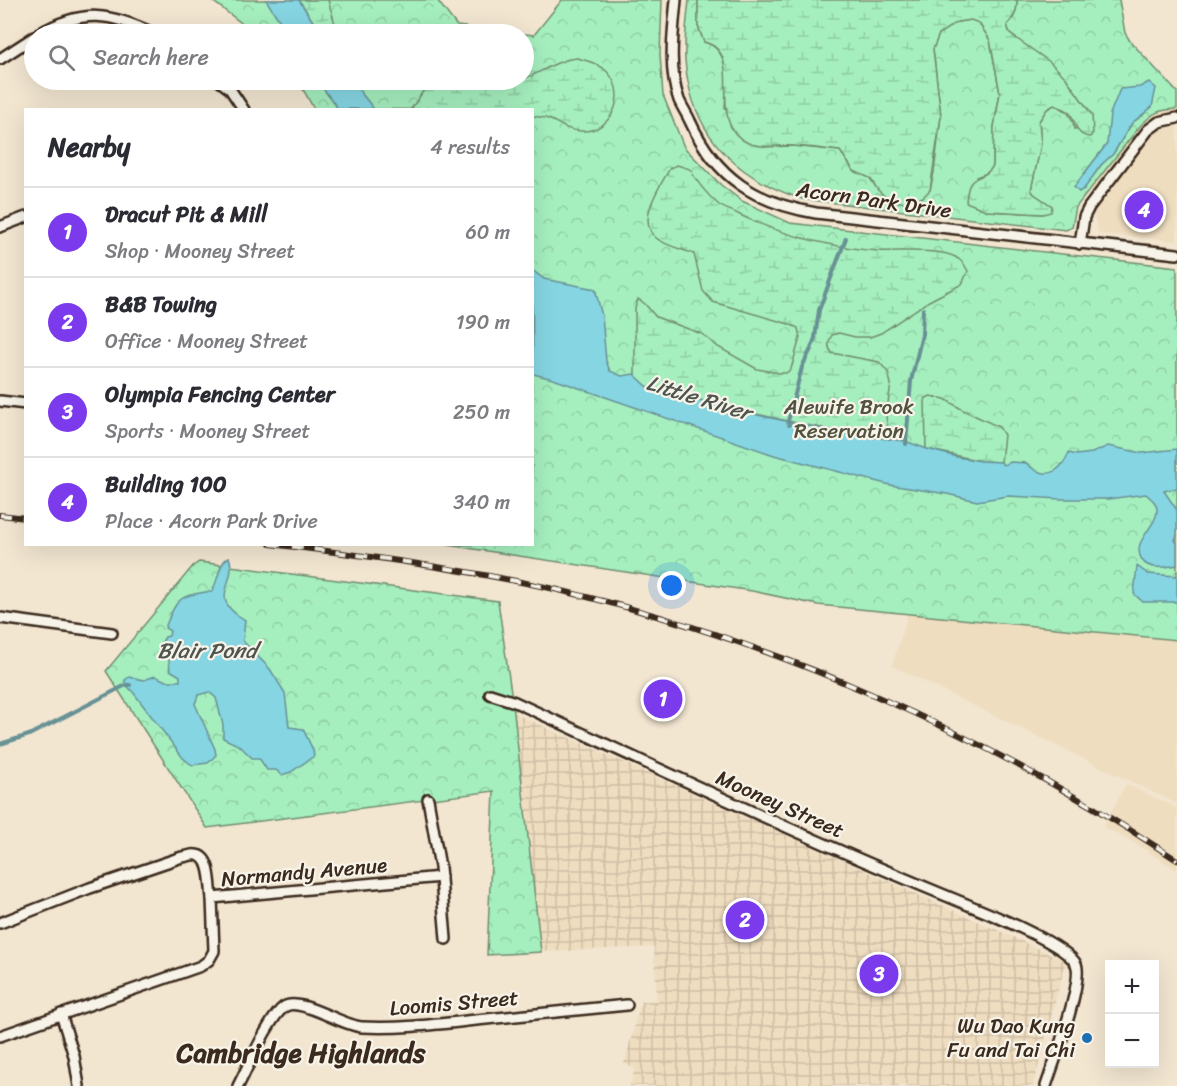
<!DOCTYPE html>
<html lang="en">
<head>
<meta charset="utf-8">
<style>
	:root { --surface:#fff; --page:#f2f2f3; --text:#2b2b33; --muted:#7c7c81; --line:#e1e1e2; --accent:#7c3aed }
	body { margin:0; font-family:Sriracha,sans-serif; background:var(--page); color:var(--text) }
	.controls { position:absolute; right:18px; bottom:18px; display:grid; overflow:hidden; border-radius:0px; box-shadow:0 6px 24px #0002 }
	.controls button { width:54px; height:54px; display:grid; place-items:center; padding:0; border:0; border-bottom:2px solid var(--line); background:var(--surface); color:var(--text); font:30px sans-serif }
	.you { position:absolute; left:672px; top:586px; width:21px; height:21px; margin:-15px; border:4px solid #fff; border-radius:50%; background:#1a73e8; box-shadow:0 0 0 9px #1a73e833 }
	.badge { display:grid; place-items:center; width:39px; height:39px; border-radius:50%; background:var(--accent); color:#fff; font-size:20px; font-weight:700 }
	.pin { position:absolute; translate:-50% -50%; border:3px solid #fff; box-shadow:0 2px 6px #0006 }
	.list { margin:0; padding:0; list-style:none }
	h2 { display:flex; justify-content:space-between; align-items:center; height:78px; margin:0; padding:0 24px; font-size:26px }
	h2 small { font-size:20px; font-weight:400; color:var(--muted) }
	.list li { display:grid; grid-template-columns:39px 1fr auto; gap:18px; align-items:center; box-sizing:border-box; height:90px; padding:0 24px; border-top:2px solid var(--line) }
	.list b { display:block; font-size:22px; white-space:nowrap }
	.list p { margin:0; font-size:20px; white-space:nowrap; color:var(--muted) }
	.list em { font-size:20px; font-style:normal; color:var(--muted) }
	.icon { flex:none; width:33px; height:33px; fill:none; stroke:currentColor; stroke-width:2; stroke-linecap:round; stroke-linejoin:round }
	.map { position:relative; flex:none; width:1177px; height:1086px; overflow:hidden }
	.search { position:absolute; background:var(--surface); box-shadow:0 6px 24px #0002; left:24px; top:24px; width:510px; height:66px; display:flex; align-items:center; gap:15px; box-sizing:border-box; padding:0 21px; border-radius:33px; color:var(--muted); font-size:22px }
	.panel { position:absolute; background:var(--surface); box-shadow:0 6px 24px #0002; left:24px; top:108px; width:510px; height:438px; border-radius:0px }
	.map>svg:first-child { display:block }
	.built { fill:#efddc0 }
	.industrial { fill:url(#industrial-grid) }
	.forest { fill:url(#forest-crowns); stroke:#708c6e; stroke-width:1.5; fill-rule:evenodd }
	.wetland { fill:url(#wetland-marsh); stroke:#708c6e; stroke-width:1.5 }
	.water { fill:#86d5e3; stroke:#689194; stroke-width:1.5 }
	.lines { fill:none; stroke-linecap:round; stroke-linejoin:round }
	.stream { stroke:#689194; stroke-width:4 }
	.minor-casing { stroke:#3b2a1e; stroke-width:14 }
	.minor { stroke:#f7f3e8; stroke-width:9 }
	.rail-casing { stroke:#3b2a1e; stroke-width:6 }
	.rail { stroke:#f7f3e8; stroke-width:4; stroke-dasharray:11; stroke-linecap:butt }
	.poi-dot { fill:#1f6fb2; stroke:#f7f3e8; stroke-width:2 }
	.labels { text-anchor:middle; stroke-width:4.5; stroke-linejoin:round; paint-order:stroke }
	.street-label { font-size:21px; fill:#3b2a1e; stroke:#f7f3e8 }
	.park-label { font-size:21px; fill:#50513e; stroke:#f7f3e8 }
	.poi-label { font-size:21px; fill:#3b2a1e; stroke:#f7f3e8; text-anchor:end }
	.water-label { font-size:22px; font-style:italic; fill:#4e554f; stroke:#f7f3e8 }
	.district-label { font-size:27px; font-weight:bold; fill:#3b2a1e; stroke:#f7f3e8 }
</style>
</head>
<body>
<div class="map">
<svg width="1177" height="1086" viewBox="0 0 1177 1086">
	<defs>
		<pattern id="industrial-grid" width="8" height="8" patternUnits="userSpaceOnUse" patternTransform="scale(1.5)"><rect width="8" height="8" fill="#efddc0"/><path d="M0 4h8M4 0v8" fill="none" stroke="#cebea5"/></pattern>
		<pattern id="forest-crowns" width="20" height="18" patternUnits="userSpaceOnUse" patternTransform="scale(1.5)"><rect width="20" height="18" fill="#a5efbe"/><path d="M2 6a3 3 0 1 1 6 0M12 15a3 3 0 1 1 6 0" fill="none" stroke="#8fcda3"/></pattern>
		<pattern id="wetland-marsh" width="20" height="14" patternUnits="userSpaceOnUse" patternTransform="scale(1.5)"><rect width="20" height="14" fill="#a5efbe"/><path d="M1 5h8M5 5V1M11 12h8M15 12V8" fill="none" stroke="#8fcda3"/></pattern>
	</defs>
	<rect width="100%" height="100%" fill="#f2e6d1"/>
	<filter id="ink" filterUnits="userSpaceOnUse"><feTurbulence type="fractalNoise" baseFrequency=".0167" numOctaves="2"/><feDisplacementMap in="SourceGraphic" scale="12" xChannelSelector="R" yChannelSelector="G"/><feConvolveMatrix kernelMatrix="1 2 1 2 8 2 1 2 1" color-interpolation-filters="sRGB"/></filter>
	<g filter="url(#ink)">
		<!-- built -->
		<g class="built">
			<polygon points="1177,109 1177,241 1099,234 1087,193 1127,141 1151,115 1161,110"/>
			<polygon points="908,613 1177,640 1177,804 892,666"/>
			<polygon points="1126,784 1177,808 1177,870 1134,843 1103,827"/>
		</g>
		<!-- industrial -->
		<polygon class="industrial" points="514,713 1066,961 1033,1086 630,1086 635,1068 624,1064 641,1001 657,1001 654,947 541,952"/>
		<!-- forest -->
		<g class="forest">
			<polygon points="211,0 437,0 457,26 534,35 562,0 662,0 660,55 663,95 684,147 721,185 742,201 790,223 1177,267 1177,640 818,605 752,591 447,545 532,544 532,110 314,109 298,80 524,80 524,34 256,34"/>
			<path d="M689 0H698V26L704 42C732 49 726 85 725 108L765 147 792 146 840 151 854 171 870 178 878 190H930L934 172 941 116 933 49 939 34 957 22 972 20 979 23 990 40 1000 93 994 127 993 166 990 172 976 177 988 211 1043 214 1052 206 1034 194 1031 190 1041 144 1039 121 1047 109 1054 105C1068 110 1071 115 1075 129L1092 115 1066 78 1010 34 1007 25C1015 17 1017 11 1017 0H1119L1125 33 1130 41 1177 92V109C1158 110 1154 112 1140 126L1076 207 1072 227 1066 230 802 199C734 177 691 134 685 60 684 40 687 20 689 0ZM1156 88 1143 115 1132 123 1113 154 1101 165 1084 189 1074 187 1107 144Z"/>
			<polygon points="199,562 498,601 514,713 541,952 487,955 494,791 207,828 106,671 193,566"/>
		</g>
		<!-- wetland -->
		<g class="wetland">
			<polygon points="299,0 328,0 338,34 321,34"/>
			<path d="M698 0H1017C1017 11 1015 17 1007 25L1010 34 1050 62 1066 78 1092 115 1093 133 1090 137C1073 135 1078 121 1068 111 1064 108 1059 107 1054 105L1047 109 1039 121 1041 144 1031 190 1034 194 1052 206 1051 212 1043 214 988 211 966 202C968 169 982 184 993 166L994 127 1000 93 990 40 979 23 971 20 957 22 939 34 933 49 941 116 930 190 923 197 908 203 890 201 878 190 870 178 854 171 840 151C825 149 809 147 794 146 778 145 762 149 748 143 703 123 748 52 704 42L698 26Z"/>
			<path d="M577 58C586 60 595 63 603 68 630 89 615 132 581 131 569 131 561 125 551 120 545 117 538 117 533 116L532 110 411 109 424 90 425 80H502C529 86 549 60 577 58Z"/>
			<path d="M677 165 690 169C696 181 708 196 719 205 725 209 733 211 740 215 782 235 831 247 878 251 898 252 928 249 947 254 956 256 964 262 968 271L962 284 929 301 881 333 870 337H855L839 333 832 335C828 342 827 346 832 353L879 362 888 372 891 384 886 416 889 440C807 428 727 407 648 387L635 377V308L638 299 645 304 656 317 702 334 718 347 757 369 779 373H786L791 369 800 338 798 328 789 324 713 302 703 291 694 254C682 249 665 246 655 237 636 219 661 185 670 168Z"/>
			<polygon points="930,396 945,399 963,410 999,427 1004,435 1001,462 981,461 926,449 925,399"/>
		</g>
		<!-- water -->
		<g class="water">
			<polygon points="266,0 299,0 321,34 288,34"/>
			<polygon points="317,80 351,80 374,109 338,109"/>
			<polygon points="1149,82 1156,88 1152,107 1132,123 1113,154 1101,165 1084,189 1079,192 1074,187 1107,144 1110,114 1120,89 1140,87"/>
			<path d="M532 270 544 279 595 289 602 316 606 361 610 371 622 376 634 374 648 387 762 416 847 434 905 441 927 449 957 457 981 461 1001 462 1003 465 1011 462 1026 463C1044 480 1059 475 1069 453L1076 455 1092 453 1108 446 1142 453 1177 449V488L1164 491 1177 510V535L1175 540 1177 543V565C1166 567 1149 571 1142 560 1130 541 1158 527 1157 509 1156 501 1151 499 1146 494L1108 499H1061L1008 496 977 501 947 494 890 485 774 455 553 379 533 374Z"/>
			<path d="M229 557C239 584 205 597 245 620L243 641 270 669 285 693 289 727 303 729 313 750 314 756 291 772 282 775 276 770H267L259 758H252L240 746 223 738V725L216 698 209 692 198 695 195 704 215 749 216 755 208 763 192 765 183 758 133 692 126 685 125 680 129 677 144 680 155 676 166 681H180V676L170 670 169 660 158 648 165 637 169 636 170 631 165 628C177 597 179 596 212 591 219 580 218 563 229 557Z"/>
			<polygon points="1137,566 1148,574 1177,576 1177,602 1143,602 1134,594"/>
		</g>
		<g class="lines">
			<!-- stream -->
			<g class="stream">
				<polyline points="789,425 788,421 802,367 811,349 815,338 819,310 846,238"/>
				<polyline points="906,444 911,381 922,335 923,309"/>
				<polyline points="0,744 29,735 126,685 130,685"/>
			</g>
			<!-- minor casing -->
			<g class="minor-casing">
				<g id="minor">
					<path d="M676 0C673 32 668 70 679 100 682 107 687 114 690 121 716 178 756 203 816 213L1177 254"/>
					<path d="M39 34C83 8 111 13 155 34"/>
					<polyline points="0,59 34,37"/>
					<polyline points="218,80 230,89 244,110"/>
					<polyline points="0,227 26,217"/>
					<polyline points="1080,244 1084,217 1089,207 1148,130 1159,122 1177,118"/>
					<polyline points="0,401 26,404"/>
					<polyline points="0,618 112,633"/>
					<path d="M490 694 515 702C664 771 813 842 966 904 988 913 1066 944 1076 964 1084 981 1053 1065 1046 1086"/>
					<polyline points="428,799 440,867 446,939"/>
					<path d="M0 923 90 888 182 857C186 857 192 854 196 855 212 856 210 887 212 898L441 877"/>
					<polyline points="61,1014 74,1056 79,1086"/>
					<polyline points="0,1036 201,966 209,960 214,951 212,898"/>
					<path d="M238 1086C248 1067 269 1018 284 1007 299 996 342 1026 362 1027 400 1029 439 1024 476 1020 527 1015 577 1010 627 1005"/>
				</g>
			</g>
			<!-- minor -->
			<use href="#minor" class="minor"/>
			<!-- rail casing -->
			<g class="rail-casing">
				<g id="rail">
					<polyline points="0,515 26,518"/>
					<path d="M270 544C364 555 457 568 550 588 773 639 986 734 1177 860"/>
				</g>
			</g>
			<!-- rail -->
			<use href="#rail" class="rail"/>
		</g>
	</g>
	<!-- markers -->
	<circle class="poi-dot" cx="1087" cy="1038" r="6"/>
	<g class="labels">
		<!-- street labels -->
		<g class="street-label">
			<text transform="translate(874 200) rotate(8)" y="7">Acorn Park Drive</text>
			<text transform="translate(780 804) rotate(24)" y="7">Mooney Street</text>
			<text transform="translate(304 872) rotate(-5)" y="7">Normandy Avenue</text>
			<text transform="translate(454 1003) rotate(-5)" y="7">Loomis Street</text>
		</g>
		<!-- park labels -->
		<g class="park-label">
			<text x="849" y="414">Alewife Brook<tspan x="849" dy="24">Reservation</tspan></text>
		</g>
		<!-- poi labels -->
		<g class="poi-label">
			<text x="1075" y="1033">Wu Dao Kung<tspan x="1075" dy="24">Fu and Tai Chi</tspan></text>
		</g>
		<!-- water labels -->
		<g class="water-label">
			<text transform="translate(699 397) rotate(17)" y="8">Little River</text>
			<text x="207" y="658">Blair Pond</text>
		</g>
		<!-- district labels -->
		<g class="district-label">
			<text x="301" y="1062">Cambridge Highlands</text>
		</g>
	</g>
</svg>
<div class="controls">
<button>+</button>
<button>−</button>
</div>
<div class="you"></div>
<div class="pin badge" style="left:663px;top:699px">1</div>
<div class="pin badge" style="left:745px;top:920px">2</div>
<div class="pin badge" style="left:879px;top:974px">3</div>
<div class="pin badge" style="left:1144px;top:210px">4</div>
<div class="search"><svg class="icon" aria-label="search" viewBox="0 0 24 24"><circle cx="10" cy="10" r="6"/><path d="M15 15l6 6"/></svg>Search here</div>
<section class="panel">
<h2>Nearby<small>4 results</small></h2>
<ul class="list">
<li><span class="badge">1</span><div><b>Dracut Pit &amp; Mill</b><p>Shop · Mooney Street</p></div><em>60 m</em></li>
<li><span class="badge">2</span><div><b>B&amp;B Towing</b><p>Office · Mooney Street</p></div><em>190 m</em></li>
<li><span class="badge">3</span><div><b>Olympia Fencing Center</b><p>Sports · Mooney Street</p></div><em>250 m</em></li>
<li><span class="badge">4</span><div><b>Building 100</b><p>Place · Acorn Park Drive</p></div><em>340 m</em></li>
</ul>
</section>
</div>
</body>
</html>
